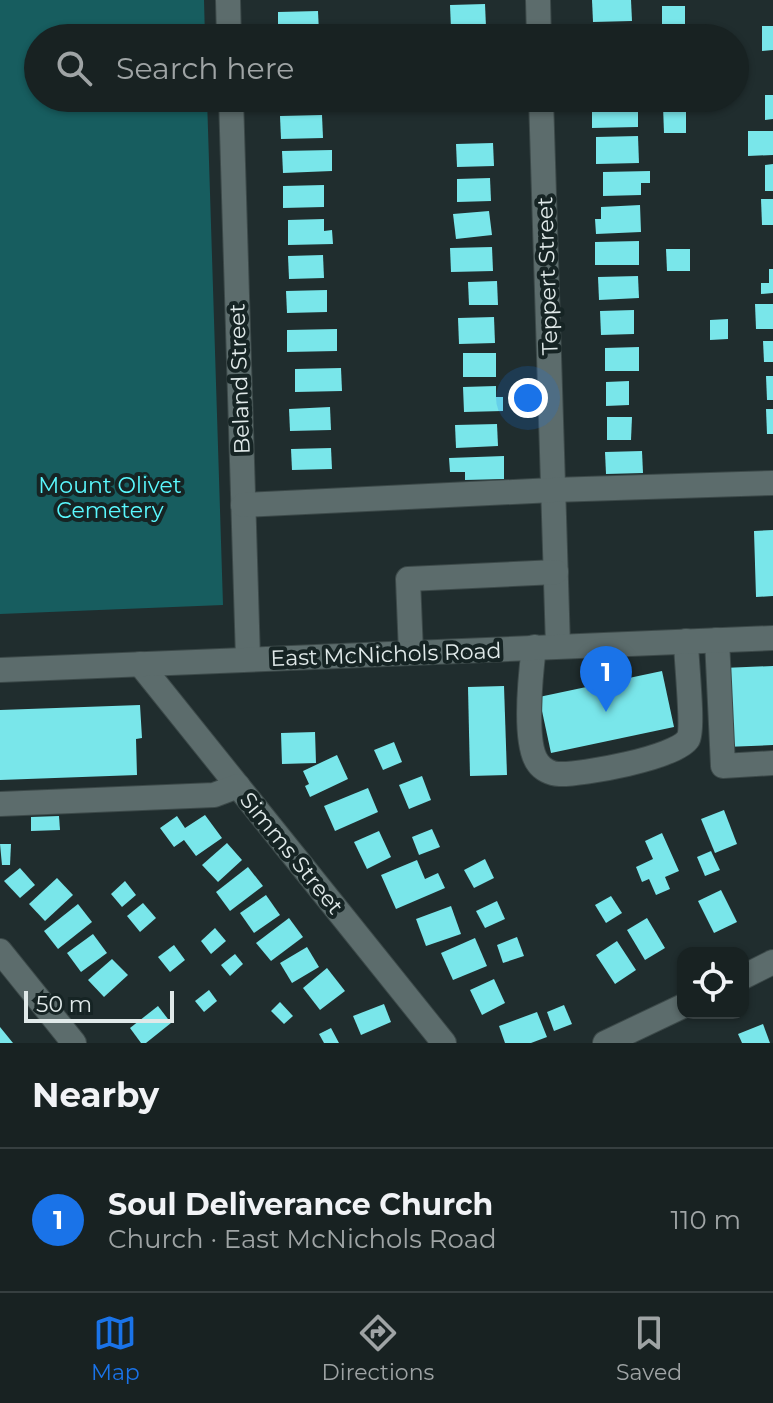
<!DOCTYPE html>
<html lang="en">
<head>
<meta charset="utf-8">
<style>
	:root { --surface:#182222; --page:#212a2a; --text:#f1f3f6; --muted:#9fa4a5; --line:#363f40; --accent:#1a73e8 }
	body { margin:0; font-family:Montserrat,sans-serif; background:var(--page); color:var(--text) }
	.controls { position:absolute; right:24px; bottom:24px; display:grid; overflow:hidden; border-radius:16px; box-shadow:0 2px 6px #0004 }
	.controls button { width:72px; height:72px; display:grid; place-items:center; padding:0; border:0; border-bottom:2px solid var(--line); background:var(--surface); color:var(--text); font:40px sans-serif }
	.scale { position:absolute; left:24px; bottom:20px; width:150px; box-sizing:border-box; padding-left:8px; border:4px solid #e0e9e9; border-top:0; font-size:22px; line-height:28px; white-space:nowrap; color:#e0e9e9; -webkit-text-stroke:6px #162424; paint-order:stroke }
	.you { position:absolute; left:528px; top:398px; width:28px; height:28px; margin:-20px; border:6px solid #fff; border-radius:50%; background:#1a73e8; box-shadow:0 0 0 12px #1a73e833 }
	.badge { display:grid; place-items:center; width:52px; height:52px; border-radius:50%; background:var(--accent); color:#fff; font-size:26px; font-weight:700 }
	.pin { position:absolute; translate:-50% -66px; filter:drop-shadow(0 2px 4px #0008) }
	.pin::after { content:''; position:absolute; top:42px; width:28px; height:24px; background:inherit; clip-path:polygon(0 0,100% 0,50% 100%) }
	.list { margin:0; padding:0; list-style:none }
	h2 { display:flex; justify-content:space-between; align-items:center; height:104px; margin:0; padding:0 32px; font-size:34px }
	h2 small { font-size:26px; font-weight:400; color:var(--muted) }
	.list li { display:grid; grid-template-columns:52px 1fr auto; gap:24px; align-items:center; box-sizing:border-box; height:144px; padding:0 32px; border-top:2px solid var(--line) }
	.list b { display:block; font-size:30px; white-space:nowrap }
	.list p { margin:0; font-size:26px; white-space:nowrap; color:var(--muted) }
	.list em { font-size:26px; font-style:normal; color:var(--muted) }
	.icon { flex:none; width:44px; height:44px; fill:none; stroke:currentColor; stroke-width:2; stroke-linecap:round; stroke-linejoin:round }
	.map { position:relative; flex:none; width:773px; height:1043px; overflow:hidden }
	.search { position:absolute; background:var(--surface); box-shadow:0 2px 6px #0004; left:24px; right:24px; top:24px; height:88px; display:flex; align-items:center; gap:20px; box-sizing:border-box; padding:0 28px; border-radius:44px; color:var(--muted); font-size:30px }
	.sheet { height:248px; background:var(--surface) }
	nav { display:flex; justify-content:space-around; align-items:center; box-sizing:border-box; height:112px; border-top:2px solid var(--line); background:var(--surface); font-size:22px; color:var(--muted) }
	nav a { display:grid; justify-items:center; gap:4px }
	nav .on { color:var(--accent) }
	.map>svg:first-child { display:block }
	.green { fill:#175d5f }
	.building { fill:#79e6ea }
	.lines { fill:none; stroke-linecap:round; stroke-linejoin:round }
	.minor-casing { stroke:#3c4949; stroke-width:26 }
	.minor { stroke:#5c6c6c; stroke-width:24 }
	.labels { text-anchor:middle; stroke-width:8; stroke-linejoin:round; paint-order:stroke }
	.street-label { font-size:22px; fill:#e0e9e9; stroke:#162424 }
	.park-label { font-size:22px; fill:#5af8fe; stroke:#162424 }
</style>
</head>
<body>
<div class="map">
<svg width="773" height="1043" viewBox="0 0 773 1043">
	<rect width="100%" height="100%" fill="#202d2e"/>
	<!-- green -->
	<polygon class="green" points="0,0 204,0 205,38 38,38 38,98 207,98 223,605 0,614"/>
	<!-- building -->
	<g class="building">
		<polygon points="592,0 631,0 632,21 593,22"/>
		<polygon points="485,4 486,27 451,29 450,5"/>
		<rect x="662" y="6" width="23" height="20"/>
		<polygon points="318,11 319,33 278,34 278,12"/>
		<polygon points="762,26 773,26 773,50 762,51"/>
		<polygon points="644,32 644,38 599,38 599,33"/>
		<polygon points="765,95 773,95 773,119 765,120"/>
		<polygon points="280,98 321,98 321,103 280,104"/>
		<polygon points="638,102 638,127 592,128 592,103"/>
		<polygon points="663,106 686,106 686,133 664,133"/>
		<polygon points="322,115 323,138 281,139 280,116"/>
		<polygon points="748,131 773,131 773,155 748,156"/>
		<polygon points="638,136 639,163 596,164 596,137"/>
		<polygon points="493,143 494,166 457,167 456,144"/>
		<polygon points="332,150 332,171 283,173 282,151"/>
		<polygon points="773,164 773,191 765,191 765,165"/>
		<polygon points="650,171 650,183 641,183 641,195 603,196 603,172"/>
		<polygon points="490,178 491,201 457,202 457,179"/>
		<polygon points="324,185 324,207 283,208 283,186"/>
		<polygon points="761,199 773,199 773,225 762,225"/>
		<polygon points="640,205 641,232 596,234 595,219 601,219 601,207"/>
		<polygon points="489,211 492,235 456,239 453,214"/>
		<polygon points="324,219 324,231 332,230 333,244 288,245 288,220"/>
		<polygon points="639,241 639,265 595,265 595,242"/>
		<polygon points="492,247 493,271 451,272 450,248"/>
		<polygon points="666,249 690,249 690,271 667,271"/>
		<polygon points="323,255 324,278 289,279 288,256"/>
		<polygon points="769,269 773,269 773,293 761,294 761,283 769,283"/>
		<polygon points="638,276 639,298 599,300 598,277"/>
		<polygon points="497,281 498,305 469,305 468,282"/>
		<polygon points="327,290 327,312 287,313 286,291"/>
		<polygon points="755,304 773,304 773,329 756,329"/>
		<polygon points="634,310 634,334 601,335 600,311"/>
		<polygon points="494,317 495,343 459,344 458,318"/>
		<polygon points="728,319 728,339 710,340 710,320"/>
		<polygon points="337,329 337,351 287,352 287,330"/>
		<polygon points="763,341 773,341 773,362 764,362"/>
		<polygon points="639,347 639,371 605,371 605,348"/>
		<rect x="463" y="353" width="33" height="24"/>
		<polygon points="341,368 342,391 295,392 295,369"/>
		<polygon points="766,376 773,376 773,400 767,400"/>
		<polygon points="629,381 629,405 606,406 606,382"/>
		<polygon points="496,386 496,397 503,397 503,411 464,412 463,387"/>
		<polygon points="330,407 331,430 290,431 289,409"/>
		<polygon points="766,409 773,409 773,434 767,434"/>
		<polygon points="607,417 632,417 631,440 607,440"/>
		<polygon points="497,424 498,446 456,448 455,425"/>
		<polygon points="331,448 332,469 292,470 291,449"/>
		<polygon points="642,451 643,473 606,474 605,452"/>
		<polygon points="504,456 504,479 465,480 465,472 450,472 449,458"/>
		<polygon points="773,530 773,596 756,597 754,531"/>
		<polygon points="773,666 773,745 725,747 723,668"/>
		<polygon points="662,671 674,727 551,753 539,697"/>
		<polygon points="504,686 507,775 470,776 468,687"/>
		<polygon points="140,705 142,738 136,739 137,775 0,780 0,710"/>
		<polygon points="315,732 316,763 282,764 281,733"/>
		<polygon points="394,742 402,762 383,770 374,750"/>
		<polygon points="337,755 348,779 310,797 305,786 309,784 303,771"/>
		<polygon points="422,776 431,800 409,809 399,785"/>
		<polygon points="368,788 378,812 335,831 324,806"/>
		<polygon points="724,810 737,844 715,853 701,819"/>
		<polygon points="205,815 222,838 196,856 184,840 174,847 160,828 177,816 185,828"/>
		<polygon points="59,816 60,830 31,831 31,817"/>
		<polygon points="432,829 440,847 419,855 412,837"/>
		<polygon points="379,831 391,857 367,869 354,842"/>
		<polygon points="662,833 679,871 665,877 670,889 656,895 649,879 642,882 636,867 653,859 645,841"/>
		<polygon points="227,843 242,860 218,882 202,865"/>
		<polygon points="0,844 11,844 10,865 2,865"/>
		<polygon points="711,851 720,870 705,876 697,857"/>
		<polygon points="485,859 494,878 474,888 464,870"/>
		<polygon points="417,860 425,879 438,873 445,888 396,909 381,875"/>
		<polygon points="248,867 263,886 230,911 216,892"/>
		<polygon points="20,868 35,885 20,898 4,881"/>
		<polygon points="57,878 73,895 45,921 29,904"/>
		<polygon points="125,881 136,895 122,907 111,894"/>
		<polygon points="721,890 737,922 714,933 698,901"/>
		<polygon points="266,895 280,915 254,933 240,913"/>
		<polygon points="611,896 622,913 606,923 595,905"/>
		<polygon points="497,901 505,919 485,928 476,911"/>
		<polygon points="143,903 156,918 140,932 127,916"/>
		<polygon points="78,904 92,922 58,949 44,931"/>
		<polygon points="451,906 461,934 426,946 416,919"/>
		<polygon points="289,918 303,937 271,961 256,943"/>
		<polygon points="647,918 665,948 645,960 627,930"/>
		<polygon points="215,928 226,941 211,954 201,941"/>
		<polygon points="93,934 107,953 81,972 67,953"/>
		<polygon points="517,937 524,956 503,963 497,945"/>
		<polygon points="475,938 487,966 453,980 441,953"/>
		<polygon points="617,941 636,970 615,984 596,955"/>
		<polygon points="174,945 185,960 170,972 158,957"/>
		<polygon points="307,947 319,967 292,983 280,963"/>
		<polygon points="235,954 243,964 230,976 221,965"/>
		<polygon points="112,959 128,975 104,997 88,980"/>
		<polygon points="327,968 345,991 320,1010 303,988"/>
		<polygon points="494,979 505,1003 482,1015 470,990"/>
		<polygon points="209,990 217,1001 204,1012 195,1001"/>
		<polygon points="280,1002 293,1016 284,1024 271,1011"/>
		<polygon points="384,1004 391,1022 361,1035 353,1016"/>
		<polygon points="564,1005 572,1024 554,1031 547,1012"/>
		<polygon points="158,1006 171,1023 146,1043 141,1043 130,1028"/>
		<polygon points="537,1012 547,1037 531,1043 505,1043 499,1026"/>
		<polygon points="763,1024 770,1043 742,1043 738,1034"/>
		<polygon points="0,1027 13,1043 0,1043"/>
		<polygon points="331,1028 339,1043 324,1043 319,1034"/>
	</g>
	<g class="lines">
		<!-- minor casing -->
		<g class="minor-casing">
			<g id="minor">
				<polyline points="228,0 229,38"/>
				<polyline points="538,0 539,38"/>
				<polyline points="231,98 248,659"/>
				<polyline points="541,98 558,646"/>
				<polyline points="243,505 553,490 773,483"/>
				<polyline points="717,640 723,766 773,763"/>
				<path d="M534 647C531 671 523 744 538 763 542 769 551 774 559 774 581 775 676 758 688 739 694 729 686 659 686 641"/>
				<polyline points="411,653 408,579 556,572"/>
				<polyline points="140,664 444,1043"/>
				<polyline points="0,670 773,638"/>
				<polyline points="0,804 214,795 238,786"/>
				<polyline points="0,951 74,1043"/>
				<polyline points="743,977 773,962"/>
				<polyline points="605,1043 683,1006"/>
			</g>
		</g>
		<!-- minor -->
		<use href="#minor" class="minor"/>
	</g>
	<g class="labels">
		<!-- street labels -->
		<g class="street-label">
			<text transform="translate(547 276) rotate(-92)" y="8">Teppert Street</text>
			<text transform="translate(239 379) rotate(-92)" y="8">Beland Street</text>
			<text transform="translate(386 654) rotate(-2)" y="8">East McNichols Road</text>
			<text transform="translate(292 853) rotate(51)" y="8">Simms Street</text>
		</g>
		<!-- park labels -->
		<g class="park-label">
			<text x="110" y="493">Mount Olivet<tspan x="110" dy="25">Cemetery</tspan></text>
		</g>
	</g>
</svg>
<div class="controls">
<button><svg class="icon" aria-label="locate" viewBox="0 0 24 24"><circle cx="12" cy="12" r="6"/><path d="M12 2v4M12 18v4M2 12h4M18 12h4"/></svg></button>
</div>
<div class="scale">50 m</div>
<div class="you"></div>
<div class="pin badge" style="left:606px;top:712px">1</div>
<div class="search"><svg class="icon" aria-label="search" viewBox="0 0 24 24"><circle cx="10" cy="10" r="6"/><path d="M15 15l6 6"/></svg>Search here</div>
</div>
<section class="sheet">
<h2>Nearby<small></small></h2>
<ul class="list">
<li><span class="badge">1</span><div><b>Soul Deliverance Church</b><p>Church · East McNichols Road</p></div><em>110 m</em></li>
</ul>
</section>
<nav>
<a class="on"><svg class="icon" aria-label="map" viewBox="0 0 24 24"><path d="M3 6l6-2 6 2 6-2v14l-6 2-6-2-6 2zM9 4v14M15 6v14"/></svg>Map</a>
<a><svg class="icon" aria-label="directions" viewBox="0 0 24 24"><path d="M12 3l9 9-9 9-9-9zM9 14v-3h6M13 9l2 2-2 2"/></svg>Directions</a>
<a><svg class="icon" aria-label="saved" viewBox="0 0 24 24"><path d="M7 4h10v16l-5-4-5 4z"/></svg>Saved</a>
</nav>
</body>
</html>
